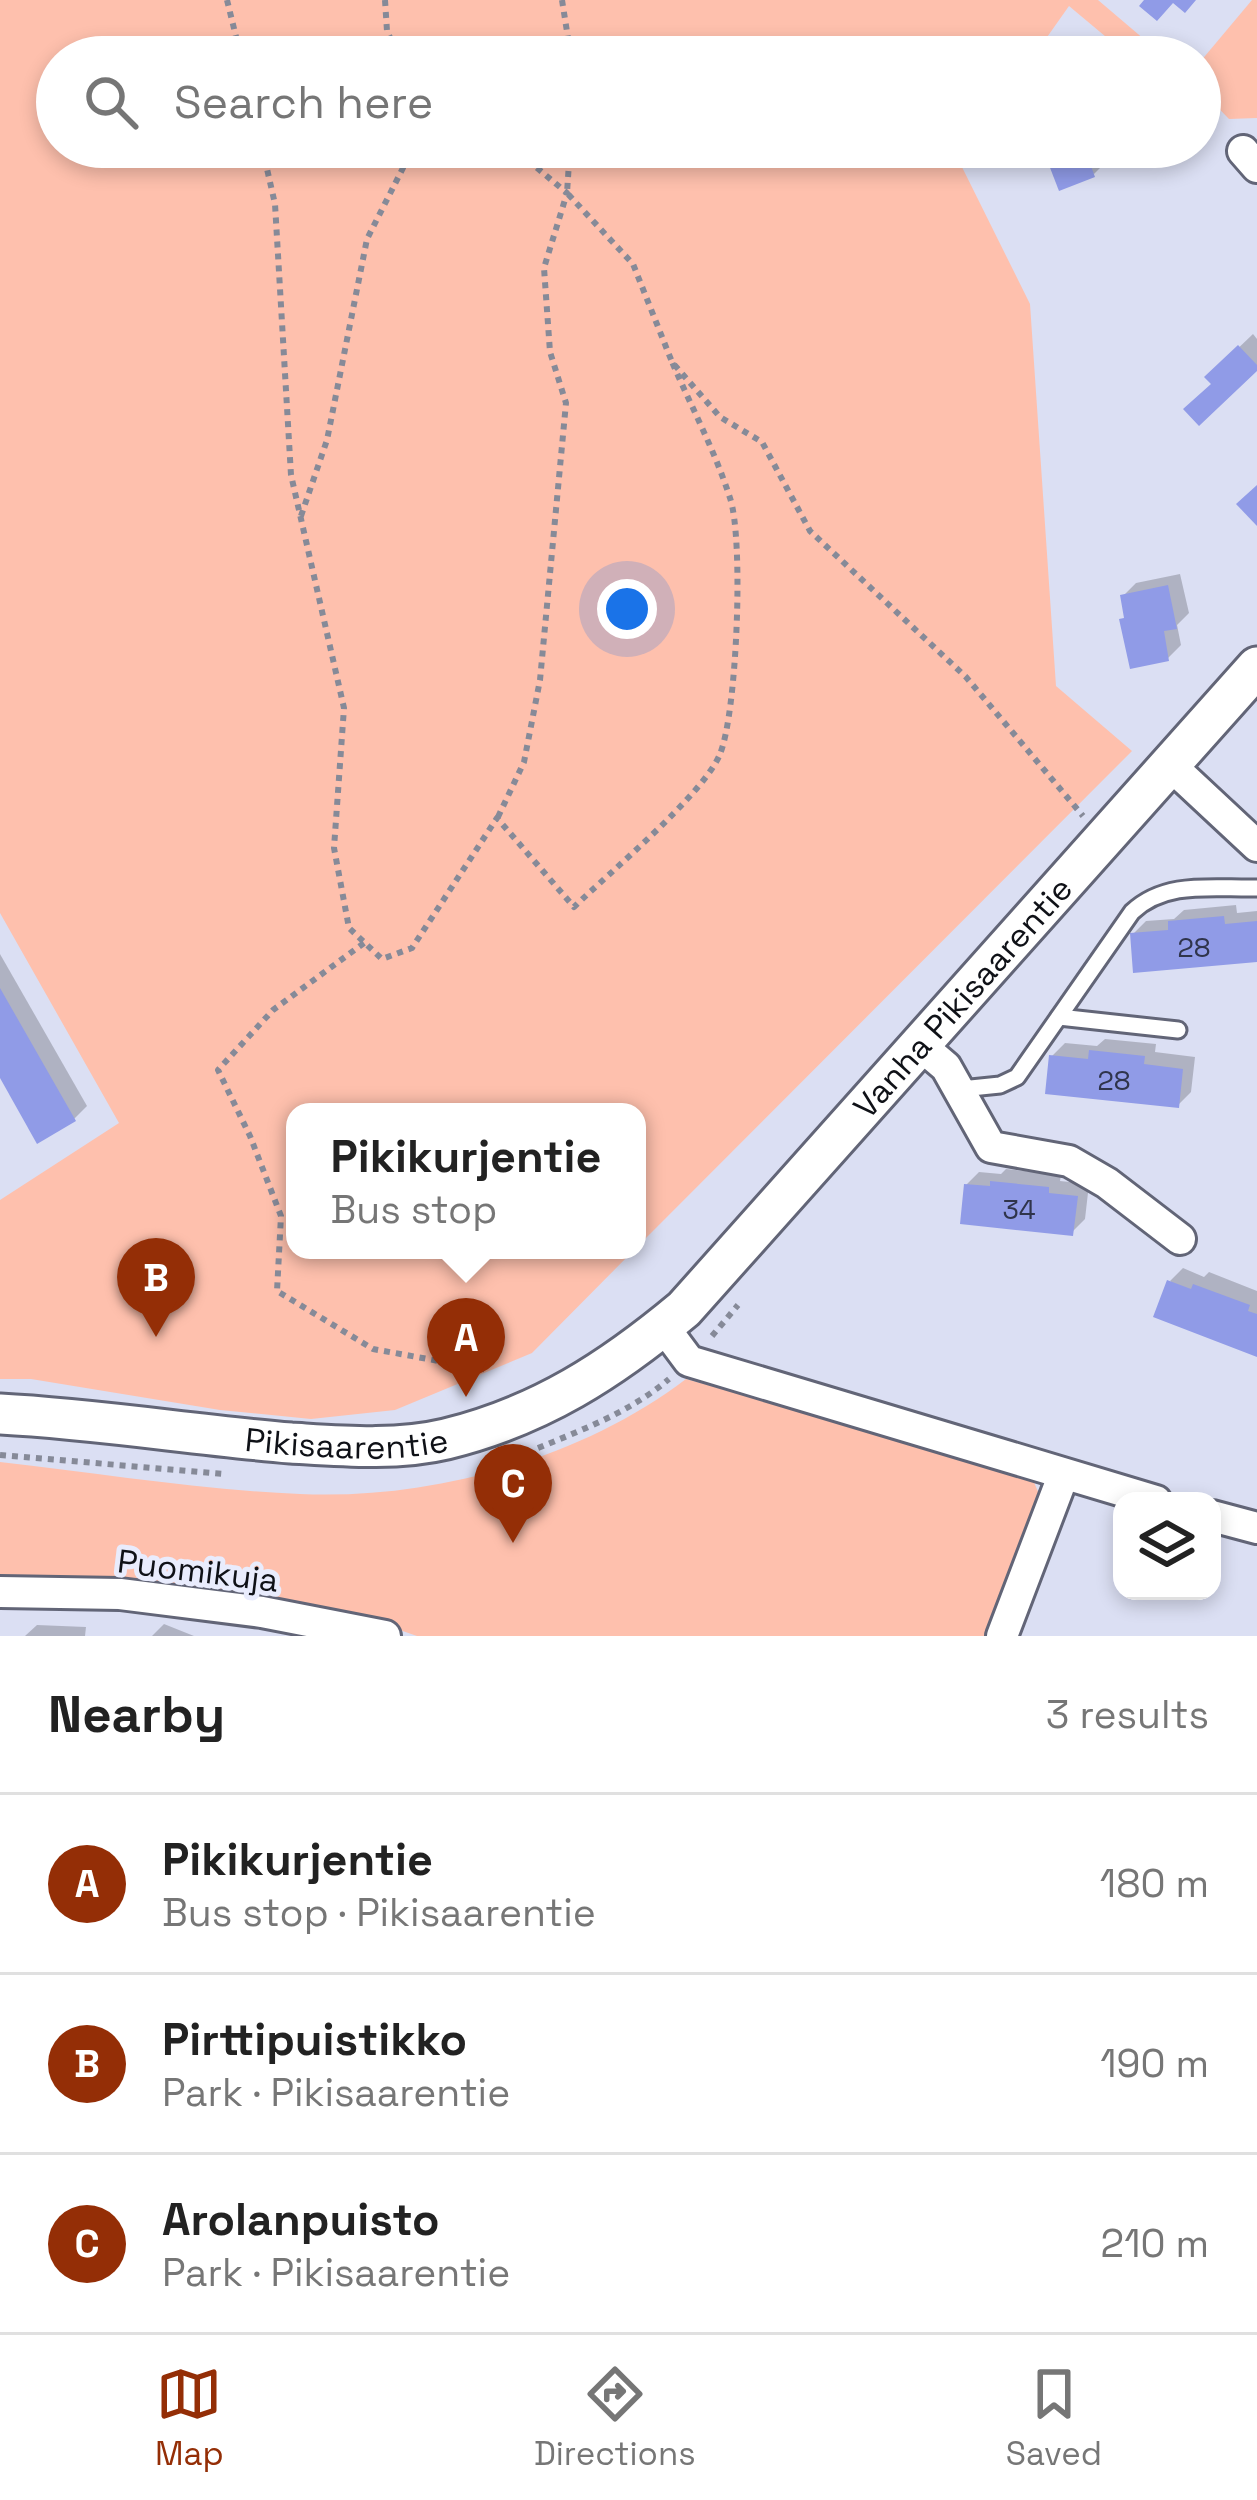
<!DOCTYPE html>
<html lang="en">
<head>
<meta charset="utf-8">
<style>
	:root { --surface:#fff; --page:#f6f6f6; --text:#222; --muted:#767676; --line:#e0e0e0; --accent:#942e06 }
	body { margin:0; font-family:"Space Grotesk",sans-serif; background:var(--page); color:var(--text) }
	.controls { position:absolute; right:36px; bottom:36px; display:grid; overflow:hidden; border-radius:24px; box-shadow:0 6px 18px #0003 }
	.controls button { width:108px; height:108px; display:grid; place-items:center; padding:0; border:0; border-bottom:3px solid var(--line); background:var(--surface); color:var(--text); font:60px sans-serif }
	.you { position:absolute; left:627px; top:609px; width:42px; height:42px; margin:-30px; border:9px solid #fff; border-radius:50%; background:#1a73e8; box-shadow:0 0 0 18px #1a73e833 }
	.badge { display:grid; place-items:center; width:78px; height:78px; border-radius:50%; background:var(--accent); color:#fff; font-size:39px; font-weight:700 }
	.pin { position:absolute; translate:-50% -99px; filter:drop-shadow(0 3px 6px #0008) }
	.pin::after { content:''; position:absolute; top:63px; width:42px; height:36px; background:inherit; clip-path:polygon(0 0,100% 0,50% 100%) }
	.popup { position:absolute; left:286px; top:1103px; width:360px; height:156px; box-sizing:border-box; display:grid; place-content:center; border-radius:24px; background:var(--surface); filter:drop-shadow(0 3px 9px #0005); font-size:39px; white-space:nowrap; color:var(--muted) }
	.popup b { font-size:45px; color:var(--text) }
	.popup::after { content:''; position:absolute; left:50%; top:100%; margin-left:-24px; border:24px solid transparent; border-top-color:var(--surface) }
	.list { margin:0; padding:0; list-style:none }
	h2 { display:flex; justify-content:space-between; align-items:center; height:156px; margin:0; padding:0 48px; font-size:51px }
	h2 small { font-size:39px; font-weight:400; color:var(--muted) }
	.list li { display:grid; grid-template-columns:78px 1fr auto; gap:36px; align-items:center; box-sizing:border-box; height:180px; padding:0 48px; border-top:3px solid var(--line) }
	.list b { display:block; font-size:45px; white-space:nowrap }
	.list p { margin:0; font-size:39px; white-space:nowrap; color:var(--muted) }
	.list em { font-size:39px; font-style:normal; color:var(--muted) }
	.icon { flex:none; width:66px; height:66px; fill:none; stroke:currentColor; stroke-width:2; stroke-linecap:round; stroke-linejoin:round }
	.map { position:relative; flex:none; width:1257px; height:1636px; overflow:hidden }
	.search { position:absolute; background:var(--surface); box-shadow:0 6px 18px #0003; left:36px; right:36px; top:36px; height:132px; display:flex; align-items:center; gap:30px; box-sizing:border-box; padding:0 42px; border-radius:66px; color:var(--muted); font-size:45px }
	.sheet { height:696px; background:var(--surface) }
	nav { display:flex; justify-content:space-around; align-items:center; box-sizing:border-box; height:168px; border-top:3px solid var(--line); background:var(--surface); font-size:33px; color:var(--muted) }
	nav a { display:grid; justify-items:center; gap:6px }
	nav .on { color:var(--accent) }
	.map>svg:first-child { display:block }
	.green { fill:#fec0ad }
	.shadow { fill:#0003 }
	.building { fill:#909be7 }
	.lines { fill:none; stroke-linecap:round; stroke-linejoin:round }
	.service-casing { stroke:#626577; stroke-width:21 }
	.minor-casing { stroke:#626577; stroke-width:36 }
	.tertiary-casing { stroke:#626577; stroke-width:45 }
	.path { stroke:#868a98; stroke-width:6; stroke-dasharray:6 6; stroke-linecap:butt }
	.service { stroke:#fff; stroke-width:15 }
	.minor { stroke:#fff; stroke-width:30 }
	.tertiary { stroke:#fff; stroke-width:39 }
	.labels { text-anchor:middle; stroke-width:10; stroke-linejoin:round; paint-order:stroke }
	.number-label { font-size:27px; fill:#2f344b }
	.street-label { font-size:33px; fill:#0f1117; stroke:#e9ecfd }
</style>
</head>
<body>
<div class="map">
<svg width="1257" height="1636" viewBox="0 0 1257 1636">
	<rect width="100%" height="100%" fill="#dbdff3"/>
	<!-- green -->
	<g class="green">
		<polygon points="0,0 1098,0 1165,57 1130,57 1069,6 1033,57 57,57 57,147 968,147 959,161 1030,304 1056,686 1132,751 637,1247 637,1112 295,1112 295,1250 634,1250 532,1353 395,1410 311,1419 220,1410 31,1379 0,1379 0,1200 119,1123 0,913"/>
		<polygon points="1252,0 1257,0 1257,118 1229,119 1200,89 1200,62"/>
		<path d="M686 1379 1014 1470 1033 1480 1042 1501 991 1636H417L394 1628 0 1586V1462C99 1473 200 1490 300 1494 432 1500 581 1459 686 1379Z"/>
	</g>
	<!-- shadow -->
	<g class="shadow">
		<polygon points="1045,147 1101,147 1107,161 1094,174"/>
		<polygon points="1253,334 1257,339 1257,367 1214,383 1208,377"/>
		<polygon points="1180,574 1189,613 1177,625 1181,645 1168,658 1127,615 1123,596 1136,583"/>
		<polygon points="1236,905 1237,913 1257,911 1257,959 1133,934 1146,921 1174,919 1184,910"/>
		<polygon points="0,954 87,1106 74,1119 0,1072"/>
		<polygon points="1105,1039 1156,1044 1155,1052 1195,1057 1191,1092 1178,1105 1052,1056 1065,1043 1097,1046"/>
		<polygon points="1006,1169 1061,1175 1060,1181 1089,1184 1085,1219 1072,1232 966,1185 979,1172 1001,1174"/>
		<polygon points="1183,1268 1204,1277 1209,1272 1257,1291 1257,1354 1170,1281"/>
		<polygon points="164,1624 194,1636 152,1636"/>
		<polygon points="37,1625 86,1627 85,1636 25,1636"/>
	</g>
	<!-- building -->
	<g class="building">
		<polygon points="1144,0 1196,0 1185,13 1173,3 1157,21 1139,6"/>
		<polygon points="1042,147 1084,147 1095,177 1059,191"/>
		<polygon points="1238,345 1257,365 1257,371 1199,426 1183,409 1211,384 1204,377"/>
		<polygon points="1257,485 1257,526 1236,504"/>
		<polygon points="1168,585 1177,629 1164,631 1169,661 1130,669 1119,619 1124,618 1120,595"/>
		<polygon points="1224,916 1225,924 1257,921 1257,962 1133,973 1130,933 1168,930 1168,921"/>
		<polygon points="0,988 76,1121 37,1144 0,1078"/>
		<polygon points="1089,1050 1145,1056 1144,1064 1183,1069 1179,1108 1045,1094 1049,1055 1088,1059"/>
		<polygon points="990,1181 1049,1187 1049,1193 1078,1196 1073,1236 960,1224 964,1184 990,1186"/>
		<polygon points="1167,1280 1191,1289 1193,1284 1250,1305 1248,1311 1257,1314 1257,1357 1153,1317"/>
	</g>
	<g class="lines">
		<!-- service casing -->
		<g class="service-casing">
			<g id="service">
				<polyline points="1059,1017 1178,1030"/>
				<path d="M961 1089 1000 1085 1017 1077 1132 912C1166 880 1213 889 1257 888"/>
			</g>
		</g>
		<!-- minor casing -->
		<g class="minor-casing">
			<g id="minor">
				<polyline points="1243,151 1257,167"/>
				<polyline points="1168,763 1257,846"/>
				<polyline points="919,1044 946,1067 991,1147 1069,1161 1107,1183 1180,1239"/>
				<polyline points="663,1326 689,1361 1156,1501"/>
				<polyline points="1212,1516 1257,1528"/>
				<polyline points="0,1592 120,1594 262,1612 385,1636"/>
				<polyline points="1002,1636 1063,1476"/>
			</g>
		</g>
		<!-- tertiary casing -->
		<g class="tertiary-casing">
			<g id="tertiary">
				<path id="s1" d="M0 1414C97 1419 194 1435 291 1443 341 1446 396 1451 446 1439 540 1416 611 1370 684 1309L1257 667"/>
			</g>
		</g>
		<!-- path -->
		<g class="path">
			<polyline points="227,0 241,57"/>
			<polyline points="385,0 387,31 399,57"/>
			<polyline points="562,0 571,57"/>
			<path d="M262 147 275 204 291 475 344 708 334 848 349 928 382 959 412 948 497 818 574 907C609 873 704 794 720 754 737 713 744 539 730 498 715 451 691 406 672 362"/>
			<polyline points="570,147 567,193 633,264 672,362 720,417 762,442 810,531 966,677 1083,816"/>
			<polyline points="301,516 327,440 367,239 406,162 405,147"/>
			<polyline points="498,817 524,762 540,680 566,403 550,352 544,268 567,193 512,147"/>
			<polyline points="364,943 273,1010 218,1070 250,1136 281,1216 277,1291 373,1349 488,1370"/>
			<polyline points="712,1336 738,1305"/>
			<path d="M538 1448C584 1429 630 1412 669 1379"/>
			<polyline points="0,1455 224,1474"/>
		</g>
		<!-- service -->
		<use href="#service" class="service"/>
		<!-- minor -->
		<use href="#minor" class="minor"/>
		<!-- tertiary -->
		<use href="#tertiary" class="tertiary"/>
	</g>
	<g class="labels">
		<!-- number labels -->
		<g class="number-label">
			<text x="1194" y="957">28</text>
			<text x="1114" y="1090">28</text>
			<text x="1019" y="1219">34</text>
		</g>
		<!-- street labels -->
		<g class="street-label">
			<text dy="12" stroke="none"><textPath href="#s1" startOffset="1140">Vanha Pikisaarentie</textPath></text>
			<text dy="12" stroke="none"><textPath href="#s1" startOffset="348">Pikisaarentie</textPath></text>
			<text transform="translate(198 1570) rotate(7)" y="12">Puomikuja</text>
		</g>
	</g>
</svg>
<div class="controls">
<button><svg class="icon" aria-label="layers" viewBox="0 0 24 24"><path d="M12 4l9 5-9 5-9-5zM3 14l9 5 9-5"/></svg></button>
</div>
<div class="you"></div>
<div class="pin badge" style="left:466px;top:1397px">A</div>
<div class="popup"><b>Pikikurjentie</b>Bus stop</div>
<div class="pin badge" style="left:156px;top:1337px">B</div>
<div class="pin badge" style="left:513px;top:1543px">C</div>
<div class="search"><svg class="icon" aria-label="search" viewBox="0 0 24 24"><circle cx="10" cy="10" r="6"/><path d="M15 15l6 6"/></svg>Search here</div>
</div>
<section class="sheet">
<h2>Nearby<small>3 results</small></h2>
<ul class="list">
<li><span class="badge">A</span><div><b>Pikikurjentie</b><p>Bus stop · Pikisaarentie</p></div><em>180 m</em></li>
<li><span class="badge">B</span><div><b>Pirttipuistikko</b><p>Park · Pikisaarentie</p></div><em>190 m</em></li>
<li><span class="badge">C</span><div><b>Arolanpuisto</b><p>Park · Pikisaarentie</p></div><em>210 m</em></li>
</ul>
</section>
<nav>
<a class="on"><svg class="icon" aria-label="map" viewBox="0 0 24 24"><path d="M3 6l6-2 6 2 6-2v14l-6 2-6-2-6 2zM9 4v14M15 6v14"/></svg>Map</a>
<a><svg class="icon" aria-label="directions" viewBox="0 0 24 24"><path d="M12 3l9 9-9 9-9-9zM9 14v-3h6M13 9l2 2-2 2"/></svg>Directions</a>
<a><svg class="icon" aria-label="saved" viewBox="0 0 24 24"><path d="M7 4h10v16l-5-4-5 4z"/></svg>Saved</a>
</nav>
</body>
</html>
